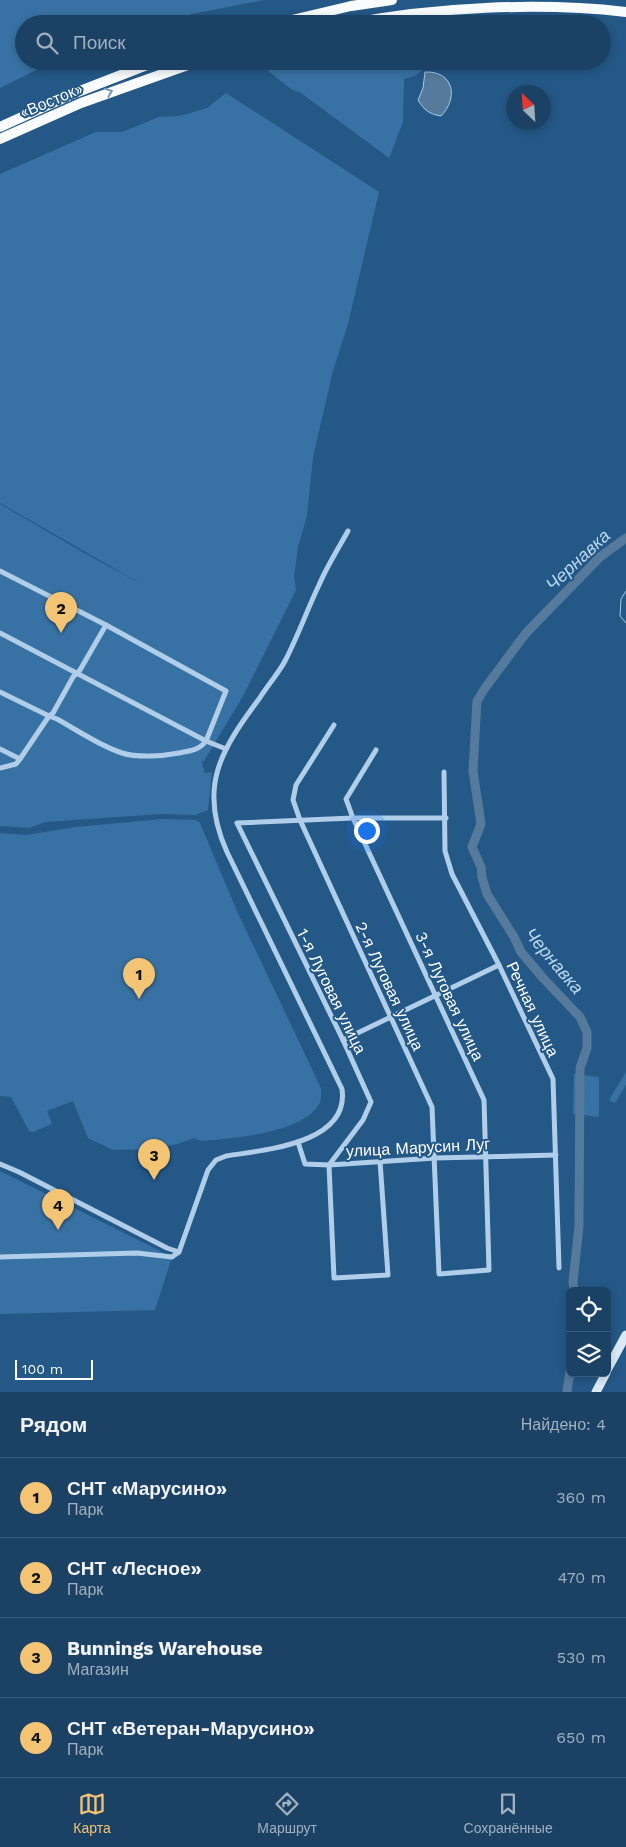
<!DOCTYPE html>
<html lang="ru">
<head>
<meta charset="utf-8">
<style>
	:root { --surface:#1b4265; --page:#284d6e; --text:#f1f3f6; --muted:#a0b0bf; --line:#395b79; --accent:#f3c473 }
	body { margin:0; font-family:"Work Sans",sans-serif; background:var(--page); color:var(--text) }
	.controls { position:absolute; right:15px; bottom:15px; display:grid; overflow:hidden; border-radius:8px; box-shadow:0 2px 8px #0003 }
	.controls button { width:45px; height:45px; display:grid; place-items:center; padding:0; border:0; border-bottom:1px solid var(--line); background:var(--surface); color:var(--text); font:25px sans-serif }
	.compass { position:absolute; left:506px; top:85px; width:45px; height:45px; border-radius:50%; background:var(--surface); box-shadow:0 2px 8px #0003; rotate:335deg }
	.scale { position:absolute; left:15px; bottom:12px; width:78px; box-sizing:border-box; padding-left:5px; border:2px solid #fff; border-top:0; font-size:14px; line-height:18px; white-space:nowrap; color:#fff; -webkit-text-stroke:4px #245887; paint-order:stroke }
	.you { position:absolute; left:366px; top:830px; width:18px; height:18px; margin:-12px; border:4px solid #fff; border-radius:50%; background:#1a73e8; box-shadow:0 0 0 8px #1a73e833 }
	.badge { display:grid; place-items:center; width:32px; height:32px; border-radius:50%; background:var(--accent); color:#111; font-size:16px; font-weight:700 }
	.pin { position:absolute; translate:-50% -41px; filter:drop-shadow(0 1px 2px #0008) }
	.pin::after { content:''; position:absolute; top:26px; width:18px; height:15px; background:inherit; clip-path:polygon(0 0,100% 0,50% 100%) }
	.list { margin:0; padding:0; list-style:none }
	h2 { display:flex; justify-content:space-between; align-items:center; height:65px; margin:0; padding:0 20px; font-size:21px }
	h2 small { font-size:16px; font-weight:400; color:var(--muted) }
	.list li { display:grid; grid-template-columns:32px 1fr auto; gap:15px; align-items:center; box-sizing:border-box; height:80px; padding:0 20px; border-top:1px solid var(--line) }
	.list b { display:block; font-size:19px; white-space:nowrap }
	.list p { margin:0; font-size:16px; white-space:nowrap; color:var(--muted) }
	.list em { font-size:16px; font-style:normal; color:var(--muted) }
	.icon { flex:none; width:28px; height:28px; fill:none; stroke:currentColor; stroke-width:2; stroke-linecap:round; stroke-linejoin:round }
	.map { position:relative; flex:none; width:626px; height:1392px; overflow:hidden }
	.search { position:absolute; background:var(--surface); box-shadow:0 2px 8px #0003; left:15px; right:15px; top:15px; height:55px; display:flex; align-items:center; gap:12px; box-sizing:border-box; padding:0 18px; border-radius:28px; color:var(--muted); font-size:19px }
	.sheet { height:385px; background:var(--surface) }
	nav { display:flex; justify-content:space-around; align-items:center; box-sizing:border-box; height:70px; border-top:1px solid var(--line); background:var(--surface); font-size:14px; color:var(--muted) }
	nav a { display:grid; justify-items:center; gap:2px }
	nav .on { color:var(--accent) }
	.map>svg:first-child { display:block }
	.green { fill:#3872a4 }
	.water { fill:#567a9b; stroke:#a4caea }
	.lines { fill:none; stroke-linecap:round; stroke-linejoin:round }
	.stream { stroke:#a4caea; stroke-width:1 }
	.river { stroke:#567a9b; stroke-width:9 }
	.minor { stroke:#b0cee9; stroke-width:5 }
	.secondary { stroke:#dae9f8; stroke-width:9 }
	.trunk { stroke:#f9fcfe; stroke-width:10 }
	.oneway { stroke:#799ab7 }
	.labels { text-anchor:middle; stroke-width:4; stroke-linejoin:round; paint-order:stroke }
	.street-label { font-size:16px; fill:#fff; stroke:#245887 }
	.water-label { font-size:18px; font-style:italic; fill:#bbd8f0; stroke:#245887 }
</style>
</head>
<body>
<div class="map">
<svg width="626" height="1392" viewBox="0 0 626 1392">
	<rect width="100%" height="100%" fill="#245887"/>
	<!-- green -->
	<g class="green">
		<polygon points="0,0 264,0 172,18 157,24 24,24 24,61 59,61 38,69 0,88"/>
		<polygon points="279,61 425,61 425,68 415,76 404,79 403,122 389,158 301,93 291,89 262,66"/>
		<polygon points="226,93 379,192 348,324 333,371 313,457 307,516 298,547 294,576 296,590 243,696 204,761 202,762 205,773 212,772 208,810 195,815 161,814 45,822 29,828 0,826 0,504 86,554 145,586 0,503 0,174 96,132 122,132 159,117 180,116 207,108"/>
		<path d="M163 819 196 820 200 823 237 911 321 1088C321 1094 322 1101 318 1106 299 1134 232 1138 201 1141L194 1138 177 1144 148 1149 113 1150 88 1138 73 1101 47 1111 52 1124 33 1132 29 1131 11 1097 0 1096V833L26 835 75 827Z"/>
		<polygon points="626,1072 626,1085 615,1103 609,1100"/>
		<polygon points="574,1074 599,1077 599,1117 573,1114"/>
		<polygon points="0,1171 172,1257 155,1310 0,1314"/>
	</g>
	<!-- water -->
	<path class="water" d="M425 72C455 71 458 99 441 116 429 114 424 110 418 100L423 88Z"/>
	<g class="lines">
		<!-- stream -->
		<polyline class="stream" points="626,591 621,599 620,616 626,623"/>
		<!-- river -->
		<g class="river">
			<polyline points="574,1291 573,1282 579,1226 580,1068 587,1048 587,1032 580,1017 543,978 521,952 514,937 487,894 482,877 481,867 472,847 481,824 473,771 477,701 485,688 526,633 600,557 626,538"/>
			<polyline points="567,1392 570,1371"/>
		</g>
		<!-- minor -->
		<g class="minor">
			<polyline points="0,571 106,625"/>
			<polyline points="0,633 206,741 226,749"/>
			<path d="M0 692 49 716 57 719C77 730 100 746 122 753 138 758 163 756 179 753 191 751 199 750 206 741L226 691 106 625 80 670 73 677 53 713 49 716 20 759 16 764 0 768"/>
			<polyline points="334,725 296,785 293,800 300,820 432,1107 439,1274 489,1270 484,1100 353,818 346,799 376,750"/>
			<polyline points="0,749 20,759"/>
			<polyline points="444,772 445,851 452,874 499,965 553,1079 559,1268"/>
			<polyline points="343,1040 499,965"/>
			<polyline points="298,1142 305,1164 329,1165 435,1158 556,1155"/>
			<polyline points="380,1161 388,1275 334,1278 329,1165 363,1120 371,1102 343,1040 237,823 353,818 446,818"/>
			<polyline points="0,1164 19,1172 167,1248 179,1252"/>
			<path d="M0 1257 137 1253 172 1257 179 1252 208 1170 216 1160 226 1156C263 1150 350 1144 342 1089L227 852C198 788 220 751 259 699 267 686 278 674 285 661 298 636 307 610 319 585 327 566 338 549 348 531"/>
		</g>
		<!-- secondary -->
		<g class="secondary">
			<polyline points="607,1370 626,1335"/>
			<polyline points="596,1392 606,1373"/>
		</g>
		<!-- trunk -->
		<g class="trunk">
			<polyline points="275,24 351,6 392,0"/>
			<path d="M347 24C434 7 538 2 626 12"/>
			<polyline points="0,127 75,93 157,61"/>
			<polyline points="0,139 81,103 199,61"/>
		</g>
	</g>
	<!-- one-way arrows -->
	<defs><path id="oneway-chevron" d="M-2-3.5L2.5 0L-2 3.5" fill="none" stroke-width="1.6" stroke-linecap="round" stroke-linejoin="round" transform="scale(1.25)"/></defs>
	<use class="oneway" href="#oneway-chevron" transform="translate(109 92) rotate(-21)"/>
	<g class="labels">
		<!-- street labels -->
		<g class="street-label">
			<text transform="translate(51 100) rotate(-23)" y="6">«Восток»</text>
			<text transform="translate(390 986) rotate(65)" y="6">2-я Луговая улица</text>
			<text transform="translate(332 991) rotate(64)" y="6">1-я Луговая улица</text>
			<text transform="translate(450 996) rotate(65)" y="6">3-я Луговая улица</text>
			<text transform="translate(533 1009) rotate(65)" y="6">Речная улица</text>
			<text transform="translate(418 1147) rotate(-3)" y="6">улица Марусин Луг</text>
		</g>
		<!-- water labels -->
		<g class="water-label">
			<text transform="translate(578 560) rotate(-43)" y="6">Чернавка</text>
			<text transform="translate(554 961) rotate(50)" y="6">Чернавка</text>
		</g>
	</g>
</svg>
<div class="controls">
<button><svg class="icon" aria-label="locate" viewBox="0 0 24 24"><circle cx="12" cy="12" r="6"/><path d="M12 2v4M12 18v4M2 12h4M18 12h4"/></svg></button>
<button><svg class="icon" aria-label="layers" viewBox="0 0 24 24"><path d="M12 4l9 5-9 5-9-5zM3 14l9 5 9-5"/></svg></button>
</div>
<svg class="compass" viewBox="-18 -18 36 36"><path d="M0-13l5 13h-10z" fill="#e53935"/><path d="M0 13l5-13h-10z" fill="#a0b0bf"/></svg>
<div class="scale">100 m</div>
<div class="you"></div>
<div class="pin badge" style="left:139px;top:999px">1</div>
<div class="pin badge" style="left:61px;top:633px">2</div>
<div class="pin badge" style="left:154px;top:1180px">3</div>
<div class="pin badge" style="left:58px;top:1230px">4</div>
<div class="search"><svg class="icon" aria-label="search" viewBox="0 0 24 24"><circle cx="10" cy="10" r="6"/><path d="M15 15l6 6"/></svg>Поиск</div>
</div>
<section class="sheet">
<h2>Рядом<small>Найдено: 4</small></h2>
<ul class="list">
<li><span class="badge">1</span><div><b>СНТ «Марусино»</b><p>Парк</p></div><em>360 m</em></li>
<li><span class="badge">2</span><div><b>СНТ «Лесное»</b><p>Парк</p></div><em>470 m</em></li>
<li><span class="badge">3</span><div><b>Bunnings Warehouse</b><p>Магазин</p></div><em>530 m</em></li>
<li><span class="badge">4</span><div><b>СНТ «Ветеран-Марусино»</b><p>Парк</p></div><em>650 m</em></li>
</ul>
</section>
<nav>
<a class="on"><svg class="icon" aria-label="map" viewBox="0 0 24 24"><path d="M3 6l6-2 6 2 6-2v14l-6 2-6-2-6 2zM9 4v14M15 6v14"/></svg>Карта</a>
<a><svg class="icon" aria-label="directions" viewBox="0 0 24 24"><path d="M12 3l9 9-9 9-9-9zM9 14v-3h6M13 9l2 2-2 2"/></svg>Маршрут</a>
<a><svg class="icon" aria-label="saved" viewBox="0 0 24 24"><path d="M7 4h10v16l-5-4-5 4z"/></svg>Сохранённые</a>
</nav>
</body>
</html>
